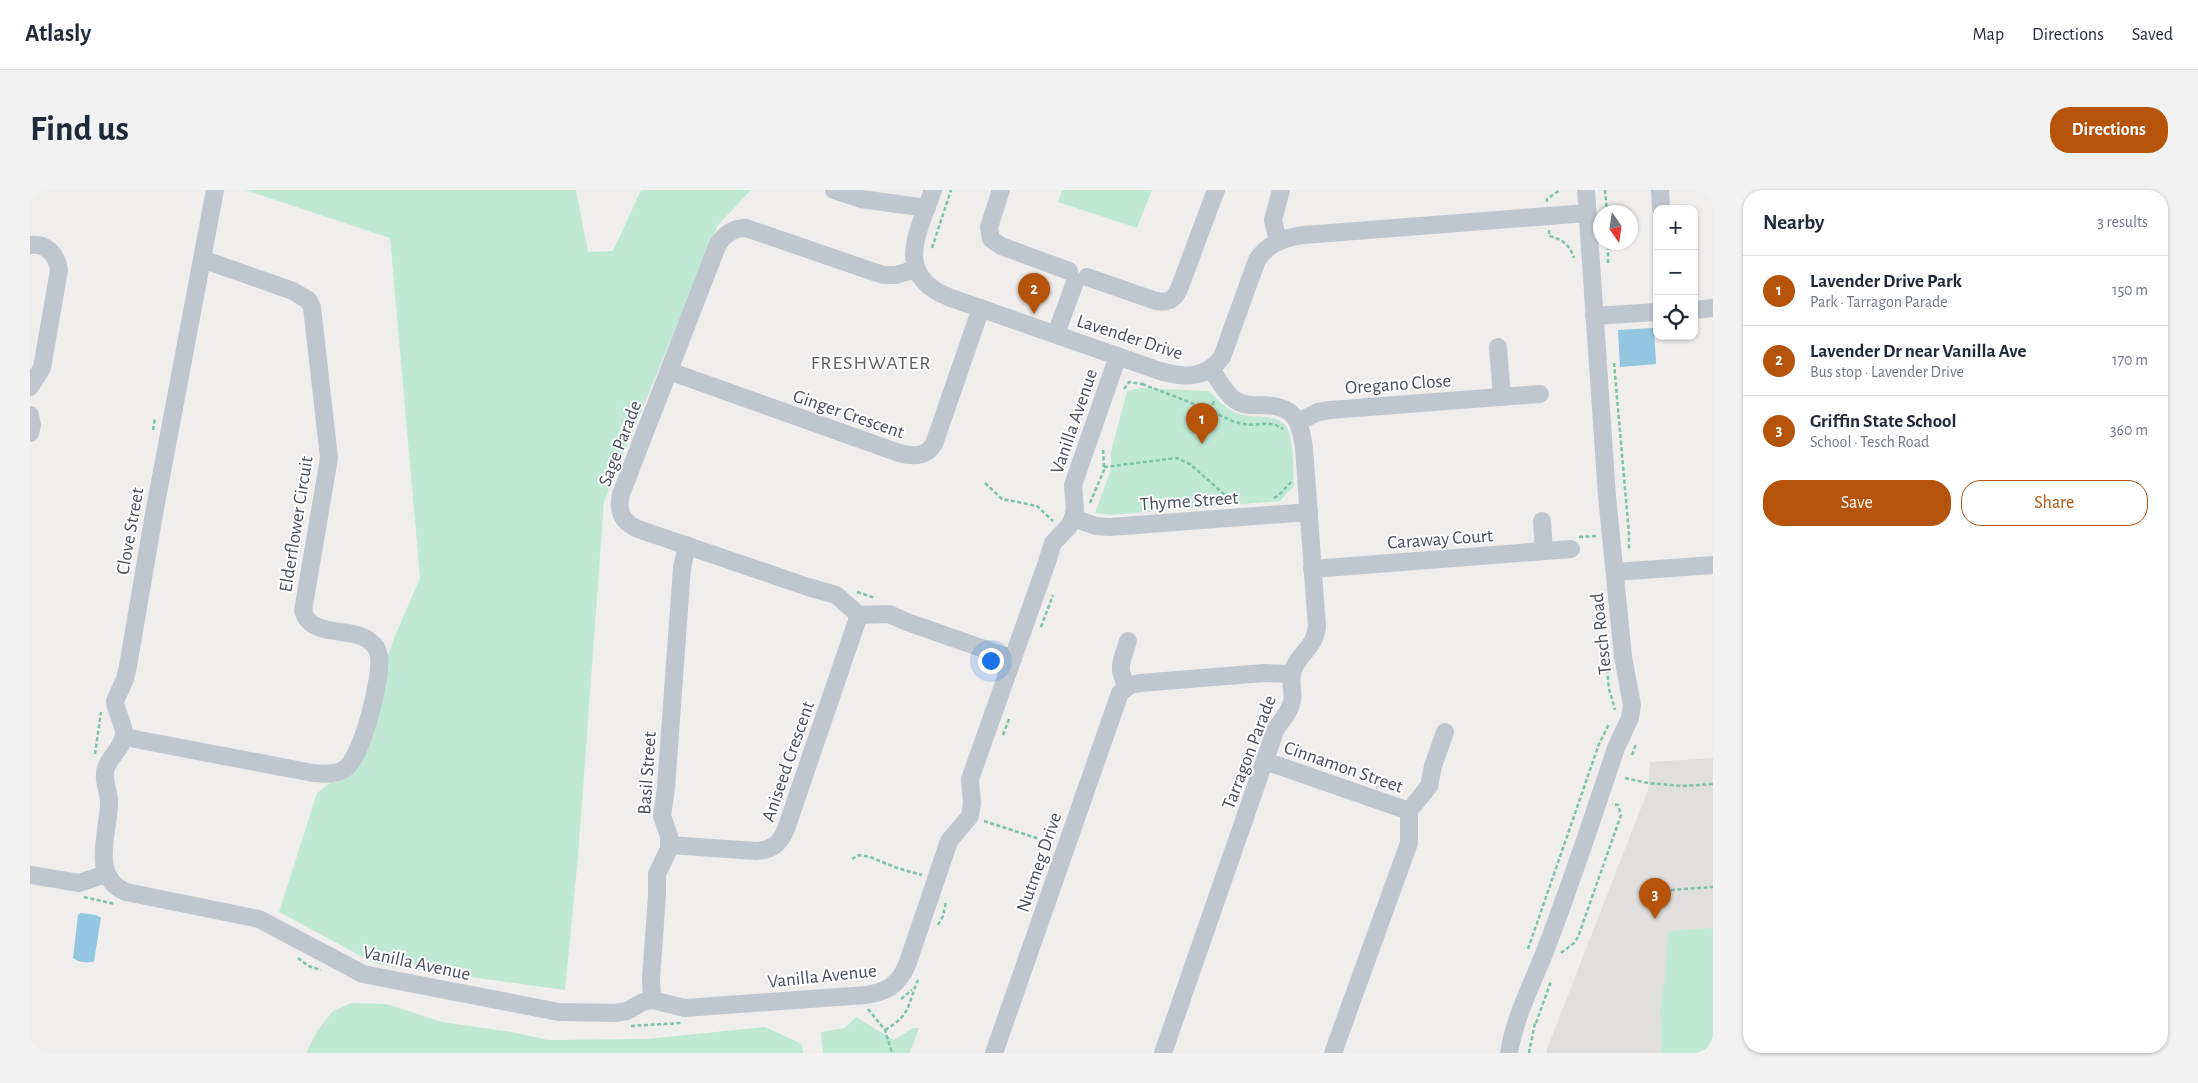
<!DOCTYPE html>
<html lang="en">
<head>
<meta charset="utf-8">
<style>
	:root { --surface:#fff; --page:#f2f2f3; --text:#1f2937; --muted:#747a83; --line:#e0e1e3; --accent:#b45309 }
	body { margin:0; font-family:"Alegreya Sans",sans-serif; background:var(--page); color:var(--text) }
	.controls { position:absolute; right:15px; top:15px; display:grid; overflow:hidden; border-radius:10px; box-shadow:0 1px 4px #0004 }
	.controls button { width:45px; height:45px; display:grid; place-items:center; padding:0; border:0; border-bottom:1px solid var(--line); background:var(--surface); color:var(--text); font:25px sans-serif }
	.compass { position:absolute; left:1563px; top:15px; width:45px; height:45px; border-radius:50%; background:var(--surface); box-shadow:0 1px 4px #0004; rotate:167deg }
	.you { position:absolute; left:960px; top:470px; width:18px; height:18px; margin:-12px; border:4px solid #fff; border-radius:50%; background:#1a73e8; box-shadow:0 0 0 8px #1a73e833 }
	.badge { display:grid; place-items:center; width:32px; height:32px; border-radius:50%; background:var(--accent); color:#fff; font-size:16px; font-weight:700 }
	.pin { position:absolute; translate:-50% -41px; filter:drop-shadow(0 1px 2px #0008) }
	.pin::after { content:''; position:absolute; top:26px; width:18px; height:15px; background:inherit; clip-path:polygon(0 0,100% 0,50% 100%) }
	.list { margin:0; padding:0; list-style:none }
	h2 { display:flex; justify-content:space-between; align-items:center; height:65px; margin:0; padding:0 20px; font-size:21px }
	h2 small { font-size:16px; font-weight:400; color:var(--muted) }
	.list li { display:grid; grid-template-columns:32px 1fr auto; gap:15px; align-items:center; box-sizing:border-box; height:70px; padding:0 20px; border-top:1px solid var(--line) }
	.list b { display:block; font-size:19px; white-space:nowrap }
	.list p { margin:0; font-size:16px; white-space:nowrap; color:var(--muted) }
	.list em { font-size:16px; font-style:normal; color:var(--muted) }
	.actions { display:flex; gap:10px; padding:15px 20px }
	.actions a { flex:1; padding:11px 0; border:1px solid var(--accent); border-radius:20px; text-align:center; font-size:18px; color:var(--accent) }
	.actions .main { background:var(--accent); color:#fff }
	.icon { flex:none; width:28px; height:28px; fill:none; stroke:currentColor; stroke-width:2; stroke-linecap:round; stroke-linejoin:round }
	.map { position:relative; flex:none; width:1683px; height:863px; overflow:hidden; border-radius:20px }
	header { display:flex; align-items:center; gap:30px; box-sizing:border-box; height:70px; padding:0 25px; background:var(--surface); border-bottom:1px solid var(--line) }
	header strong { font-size:24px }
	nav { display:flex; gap:28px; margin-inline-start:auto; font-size:18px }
	.intro { display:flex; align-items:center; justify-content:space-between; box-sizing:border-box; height:120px; padding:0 30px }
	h1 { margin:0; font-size:35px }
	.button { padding:12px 22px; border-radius:20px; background:var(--accent); color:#fff; font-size:18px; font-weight:700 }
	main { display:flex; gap:30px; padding:0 30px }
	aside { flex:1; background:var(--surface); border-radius:20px; box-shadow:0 1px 4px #0004 }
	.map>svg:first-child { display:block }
	.education { fill:#e0dfde }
	.green { fill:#c0e9d5 }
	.water { fill:#92c6e1 }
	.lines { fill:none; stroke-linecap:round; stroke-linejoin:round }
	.path { stroke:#7cc2a9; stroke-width:2.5; stroke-dasharray:4 2.5; stroke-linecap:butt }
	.minor { stroke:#c0c6ce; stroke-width:18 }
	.labels { text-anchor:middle; stroke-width:4; stroke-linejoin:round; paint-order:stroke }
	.street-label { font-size:19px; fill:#484e58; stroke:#fff }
	.neighbourhood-label { font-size:20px; letter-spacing:1px; fill:#5b5d61; stroke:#fff }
</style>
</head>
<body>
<header>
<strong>Atlasly</strong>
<nav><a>Map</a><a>Directions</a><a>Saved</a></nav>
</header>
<div class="intro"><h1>Find us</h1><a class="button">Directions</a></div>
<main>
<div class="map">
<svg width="1683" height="863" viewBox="0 0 1683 863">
	<rect width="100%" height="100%" fill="#f0eeed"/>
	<!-- education -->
	<polygon class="education" points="1683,568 1683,863 1517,863 1517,859 1618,600 1620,572"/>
	<!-- green -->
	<g class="green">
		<polygon points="215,0 546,0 558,62 583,61 611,0 721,0 688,35 574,312 548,667 535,800 346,774 249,722 287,603 327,572 362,453 390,388 360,48"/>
		<polygon points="1032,0 1122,0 1107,38 1028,12"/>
		<path d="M1110 198 1179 201C1189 210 1198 222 1213 225 1231 229 1255 222 1260 246 1264 262 1263 280 1264 296L1250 311 1080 325 1065 323 1081 279V262L1097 201Z"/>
		<polygon points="1683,738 1683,863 1632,863 1630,820 1636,781 1638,741"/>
		<polygon points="321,813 357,814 412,832 482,842 518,850 617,849 735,837 772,854 773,863 276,863 287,841 302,822"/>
		<polygon points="826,827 864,850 883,838 889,838 880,863 793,863 791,842 815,838"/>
	</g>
	<!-- water -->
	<g class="water">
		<polygon points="1624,138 1626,174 1590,177 1588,140"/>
		<path d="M51 723 66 725 71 728 64 771C58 774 48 772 43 768L48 725Z"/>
	</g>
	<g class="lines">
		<!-- path -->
		<g class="path">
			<polyline points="1575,0 1577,22"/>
			<polyline points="1517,12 1517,9 1530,0"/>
			<path d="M1519 40V46C1532 49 1540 55 1544 68"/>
			<polyline points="902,58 921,0"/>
			<polyline points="1578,73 1578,52"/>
			<polyline points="1584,173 1599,344 1599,361"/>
			<polyline points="1112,194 1180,220"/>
			<polyline points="1094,199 1099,192 1112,194 1113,192"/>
			<path d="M1184 211 1180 220C1191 225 1203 233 1214 234 1228 237 1240 229 1253 239"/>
			<polyline points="123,240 125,228"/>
			<polyline points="1074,277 1147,268 1160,274 1203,312"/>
			<polyline points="955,293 972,309 1007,316 1023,331"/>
			<polyline points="1244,308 1248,306 1262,291"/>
			<polyline points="1060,313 1074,280 1073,258"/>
			<polyline points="1549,347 1566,346"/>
			<polyline points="827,402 845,408"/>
			<polyline points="1011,437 1023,405"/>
			<polyline points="1575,460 1579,499 1585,520"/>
			<polyline points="973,545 979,529"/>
			<polyline points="65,564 71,522"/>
			<polyline points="1602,565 1606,554"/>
			<polyline points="1595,588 1618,593 1653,596 1683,594"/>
			<polyline points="954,631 1022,653"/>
			<polyline points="822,669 829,665 840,667 867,678 892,685"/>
			<polyline points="1641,700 1683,697"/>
			<polyline points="54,707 85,714"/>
			<polyline points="908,735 913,726 916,712"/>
			<polyline points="1498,759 1569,554 1579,534"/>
			<polyline points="1531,763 1544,753 1548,747 1591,625 1588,615 1582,614"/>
			<polyline points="268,768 278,776 291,780"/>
			<polyline points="871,809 882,800"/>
			<polyline points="838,819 855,840 862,863"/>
			<polyline points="1506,833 1521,791"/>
			<polyline points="601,836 651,833"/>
			<path d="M855 840C882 824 877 815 888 790"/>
			<polyline points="1499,863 1505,833"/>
		</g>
		<!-- minor -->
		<g class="minor">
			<path d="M185 0 124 324 98 476 95 489 85 511C86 523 94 533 94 544 93 558 80 566 76 578 72 590 79 600 79 612 79 643 59 686 96 702L229 729 333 784 529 822 585 823 597 821 613 812 622 810 655 818 836 805C857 802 868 795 877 775L919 651 940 626 942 613 940 589 1016 375 1023 353 1039 336 1043 328 1045 319 1043 295 1088 166"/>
			<polyline points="804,0 831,9 897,18"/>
			<path d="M903 0C888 43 862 86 921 108L1130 181C1154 188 1176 189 1192 167L1227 70C1238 53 1255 47 1274 45L1557 23"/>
			<polyline points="971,0 959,37 961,49 971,56 1039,81"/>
			<polyline points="1630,0 1631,19"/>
			<polyline points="1248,51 1243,30 1251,0"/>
			<path d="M0 55C16 53 27 64 29 80L12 178 0 197"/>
			<path d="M886 79 866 85H853L716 38C703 38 695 44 688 54L591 304C587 322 592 332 608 339L778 397 806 405 829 425 859 424 877 432 983 469"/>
			<path d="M1057 87 1126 111C1138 113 1144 110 1149 99L1186 0"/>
			<polyline points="1664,120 1683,118"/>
			<polyline points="1564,126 1627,122"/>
			<polyline points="1026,144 1045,92"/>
			<polyline points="1468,157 1472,207"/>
			<path d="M639 181 869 263C883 267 896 267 904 254L951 118"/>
			<polyline points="0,225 2,235 0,243"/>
			<polyline points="1268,232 1288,222 1300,220 1510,204"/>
			<polyline points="1043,328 1066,336 1080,337 1279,322"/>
			<polyline points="1512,331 1514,361"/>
			<polyline points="1282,379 1541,359"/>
			<polyline points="1585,382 1683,375"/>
			<path d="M1097 497C1086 476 1092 471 1098 451"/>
			<path d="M94 547 283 583C294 584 306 585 316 578 333 564 352 487 349 466 348 461 346 456 342 453 323 434 283 451 273 421L299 268 282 117 278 110 263 101 172 69"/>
			<polyline points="1235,571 1379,621"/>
			<path d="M639 655 726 661C742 660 750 654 756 639L829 425"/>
			<polyline points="0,685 49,693 76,684"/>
			<polyline points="622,810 621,788 627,706 627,684 639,659 639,646 632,626 636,598 652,378 657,355"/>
			<polyline points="964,863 1090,503 1100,495 1110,493 1234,483 1262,484"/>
			<path d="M1133 863 1245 541C1250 531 1260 523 1262 511 1264 501 1259 491 1263 480 1269 463 1284 459 1287 437L1274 258C1270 229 1264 215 1231 215 1222 216 1213 215 1205 210 1195 203 1188 189 1181 179"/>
			<polyline points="1303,863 1379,653 1379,621 1399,596 1403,576 1415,542"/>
			<path d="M1479 863C1485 825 1504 791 1517 756 1542 691 1564 624 1586 558L1600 528 1602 515 1593 467 1577 306 1556 0"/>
		</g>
	</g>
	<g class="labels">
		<!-- street labels -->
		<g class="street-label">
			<text transform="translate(1100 146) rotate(18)" y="7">Lavender Drive</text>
			<text transform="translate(1368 193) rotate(-4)" y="7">Oregano Close</text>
			<text transform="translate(819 223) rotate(19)" y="7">Ginger Crescent</text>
			<text transform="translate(1043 231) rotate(-71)" y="7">Vanilla Avenue</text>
			<text transform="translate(589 253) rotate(-69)" y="7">Sage Parade</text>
			<text transform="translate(1159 310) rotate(-4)" y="7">Thyme Street</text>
			<text transform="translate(265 334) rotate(-81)" y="7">Elderflower Circuit</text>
			<text transform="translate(99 341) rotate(-80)" y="7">Clove Street</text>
			<text transform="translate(1410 348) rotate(-4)" y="7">Caraway Court</text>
			<text transform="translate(1570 444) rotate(-96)" y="7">Tesch Road</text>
			<text transform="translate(1218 562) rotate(-69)" y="7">Tarragon Parade</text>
			<text transform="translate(757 571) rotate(-71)" y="7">Aniseed Crescent</text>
			<text transform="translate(1314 576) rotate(19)" y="7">Cinnamon Street</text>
			<text transform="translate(616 583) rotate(-86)" y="7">Basil Street</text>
			<text transform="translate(1008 672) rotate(-71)" y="7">Nutmeg Drive</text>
			<text transform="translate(387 772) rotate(12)" y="7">Vanilla Avenue</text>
			<text transform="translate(792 785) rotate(-6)" y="7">Vanilla Avenue</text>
		</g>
		<!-- neighbourhood labels -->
		<g class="neighbourhood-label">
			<text x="841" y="179">FRESHWATER</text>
		</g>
	</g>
</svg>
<div class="controls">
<button>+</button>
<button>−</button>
<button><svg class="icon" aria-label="locate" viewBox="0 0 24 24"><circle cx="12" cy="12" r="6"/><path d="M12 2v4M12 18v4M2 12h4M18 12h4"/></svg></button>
</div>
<svg class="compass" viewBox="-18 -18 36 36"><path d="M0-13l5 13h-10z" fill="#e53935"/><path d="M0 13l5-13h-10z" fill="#747a83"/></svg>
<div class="you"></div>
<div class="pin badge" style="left:1172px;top:254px">1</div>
<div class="pin badge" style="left:1004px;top:124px">2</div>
<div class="pin badge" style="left:1625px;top:729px">3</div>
</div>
<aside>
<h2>Nearby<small>3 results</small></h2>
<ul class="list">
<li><span class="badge">1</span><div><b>Lavender Drive Park</b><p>Park · Tarragon Parade</p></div><em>150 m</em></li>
<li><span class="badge">2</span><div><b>Lavender Dr near Vanilla Ave</b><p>Bus stop · Lavender Drive</p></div><em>170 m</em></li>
<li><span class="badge">3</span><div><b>Griffin State School</b><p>School · Tesch Road</p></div><em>360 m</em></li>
</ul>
<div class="actions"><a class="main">Save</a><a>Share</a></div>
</aside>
</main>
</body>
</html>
